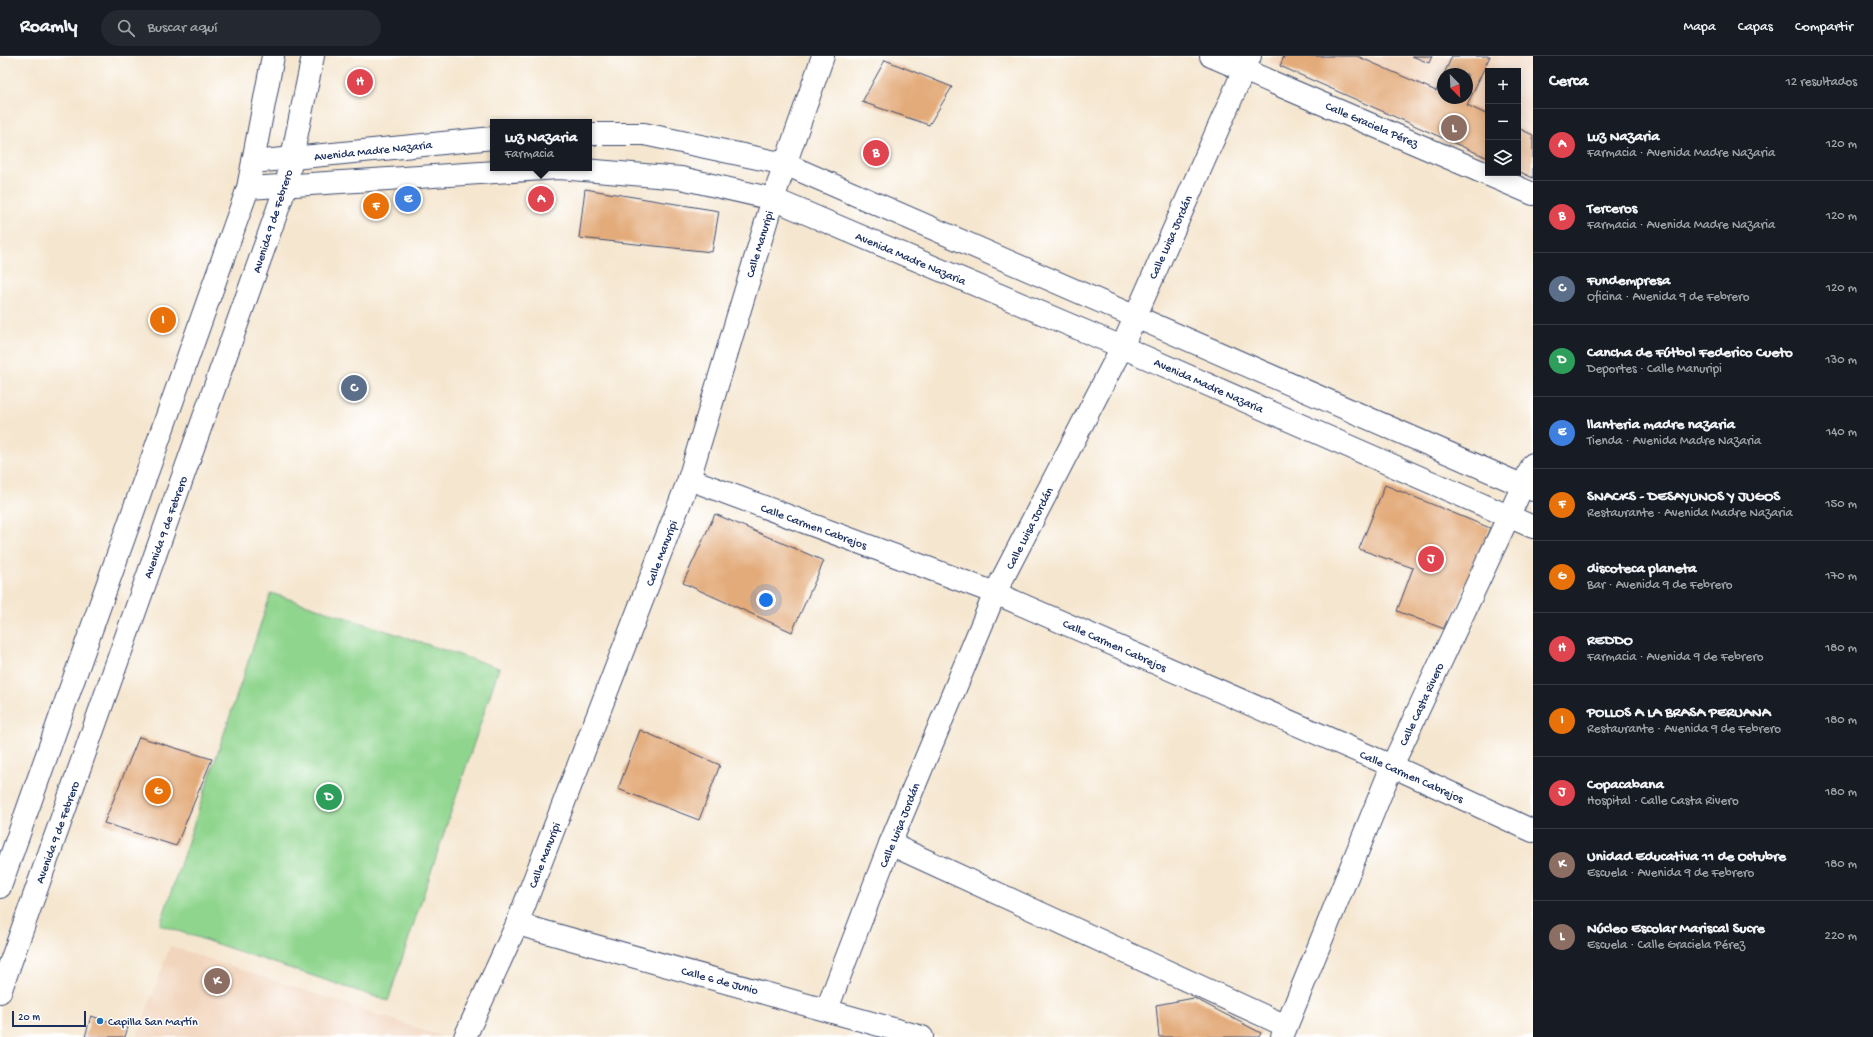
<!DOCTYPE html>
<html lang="es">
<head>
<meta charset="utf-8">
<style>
	:root { --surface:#171b24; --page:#242831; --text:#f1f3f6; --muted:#9ea1a6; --line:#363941; --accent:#ea580c }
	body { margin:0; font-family:"Gochi Hand",sans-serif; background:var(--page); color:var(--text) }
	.controls { position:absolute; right:12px; top:12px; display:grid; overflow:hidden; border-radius:0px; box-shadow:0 2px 10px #0003 }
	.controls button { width:36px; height:36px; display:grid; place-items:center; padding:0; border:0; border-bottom:1px solid var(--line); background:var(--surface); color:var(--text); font:20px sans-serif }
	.compass { position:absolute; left:1437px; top:12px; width:36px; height:36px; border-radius:50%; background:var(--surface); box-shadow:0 2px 10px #0003; rotate:156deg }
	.scale { position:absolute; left:12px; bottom:10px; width:74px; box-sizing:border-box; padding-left:4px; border:2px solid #1b2f5e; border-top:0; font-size:11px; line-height:14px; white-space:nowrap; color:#1b2f5e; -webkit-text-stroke:3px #fff; paint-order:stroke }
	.you { position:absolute; left:766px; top:544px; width:14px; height:14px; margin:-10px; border:3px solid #fff; border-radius:50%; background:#1a73e8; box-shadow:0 0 0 6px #1a73e833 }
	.badge { display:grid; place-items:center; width:26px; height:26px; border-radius:50%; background:var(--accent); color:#fff; font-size:13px; font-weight:700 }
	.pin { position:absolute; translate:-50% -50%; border:2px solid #fff; box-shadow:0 1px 4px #0006 }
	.popup { position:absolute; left:490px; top:63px; width:102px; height:52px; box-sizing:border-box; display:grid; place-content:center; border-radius:0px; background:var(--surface); filter:drop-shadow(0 1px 3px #0005); font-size:13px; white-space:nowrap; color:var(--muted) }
	.popup b { font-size:15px; color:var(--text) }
	.popup::after { content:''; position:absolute; left:50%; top:100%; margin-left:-8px; border:8px solid transparent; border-top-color:var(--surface) }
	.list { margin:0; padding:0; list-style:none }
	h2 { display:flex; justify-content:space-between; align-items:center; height:52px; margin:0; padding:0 16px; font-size:17px }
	h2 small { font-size:13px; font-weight:400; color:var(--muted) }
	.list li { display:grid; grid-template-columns:26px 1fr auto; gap:12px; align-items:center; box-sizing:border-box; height:72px; padding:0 16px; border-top:1px solid var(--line) }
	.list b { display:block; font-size:15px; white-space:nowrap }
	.list p { margin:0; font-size:13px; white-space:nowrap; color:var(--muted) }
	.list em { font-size:13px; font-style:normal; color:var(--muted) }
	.icon { flex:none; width:22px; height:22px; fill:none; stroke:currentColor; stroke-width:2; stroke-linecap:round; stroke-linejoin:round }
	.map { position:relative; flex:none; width:1533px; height:981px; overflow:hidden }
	header { display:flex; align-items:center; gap:24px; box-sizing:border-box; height:56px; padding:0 20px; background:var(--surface); border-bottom:1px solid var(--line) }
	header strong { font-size:19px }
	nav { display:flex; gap:22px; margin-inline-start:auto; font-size:14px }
	.search { width:280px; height:36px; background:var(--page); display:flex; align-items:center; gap:10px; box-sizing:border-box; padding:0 14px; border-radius:22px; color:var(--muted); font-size:15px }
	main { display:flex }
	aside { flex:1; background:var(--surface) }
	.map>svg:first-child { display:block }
	.built { fill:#f2d5bd; fill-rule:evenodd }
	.green { fill:#90d58e; stroke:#568276 }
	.building { fill:#e3ab7a }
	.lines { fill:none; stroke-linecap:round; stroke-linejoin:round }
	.street-casing { stroke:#3c4a6f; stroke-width:24 }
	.secondary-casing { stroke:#3c4a6f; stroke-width:24 }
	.highway-casing { stroke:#3c4a6f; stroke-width:24 }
	.street { stroke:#fff; stroke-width:22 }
	.secondary { stroke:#fff; stroke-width:22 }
	.highway { stroke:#fff; stroke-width:22 }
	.poi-dot { fill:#1f6fb2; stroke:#fff; stroke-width:1.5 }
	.labels { text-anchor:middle; stroke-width:3; stroke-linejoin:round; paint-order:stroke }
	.street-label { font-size:12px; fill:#1b2f5e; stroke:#fff }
	.poi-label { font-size:12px; fill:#1b2f5e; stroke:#fff; text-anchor:start }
</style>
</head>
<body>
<header>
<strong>Roamly</strong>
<div class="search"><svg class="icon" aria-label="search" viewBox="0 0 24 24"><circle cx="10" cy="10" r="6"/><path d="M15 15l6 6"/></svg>Buscar aquí</div>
<nav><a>Mapa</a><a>Capas</a><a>Compartir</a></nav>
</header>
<main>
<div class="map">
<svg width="1533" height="981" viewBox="0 0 1533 981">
	<rect width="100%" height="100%" fill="#fff"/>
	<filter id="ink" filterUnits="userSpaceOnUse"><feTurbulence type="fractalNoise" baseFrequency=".025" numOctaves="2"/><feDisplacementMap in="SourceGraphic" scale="8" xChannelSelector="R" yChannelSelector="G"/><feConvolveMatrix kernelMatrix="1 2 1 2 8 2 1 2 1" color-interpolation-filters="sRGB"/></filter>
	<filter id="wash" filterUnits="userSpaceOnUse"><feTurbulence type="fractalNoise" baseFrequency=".012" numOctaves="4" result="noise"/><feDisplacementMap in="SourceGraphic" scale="16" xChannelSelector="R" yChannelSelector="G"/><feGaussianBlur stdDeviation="0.9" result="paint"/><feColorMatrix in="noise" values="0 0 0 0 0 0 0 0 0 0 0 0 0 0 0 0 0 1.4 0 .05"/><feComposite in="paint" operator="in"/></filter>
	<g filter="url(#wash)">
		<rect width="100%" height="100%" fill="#f5e6cf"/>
		<!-- built -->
		<g class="built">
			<path d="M1272 0H1533V122L1518 115V15H1488V102L1270 6ZM1443 18H1467V42H1443Z"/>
			<polygon points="170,890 385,961 443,981 137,981"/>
		</g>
		<!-- green -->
		<polygon class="green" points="271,537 499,612 388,945 160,869"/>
		<g id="blocks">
			<!-- building -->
			<g class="building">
				<polygon points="1284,0 1357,0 1436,35 1443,19 1443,42 1467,42 1467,18 1444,18 1452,0 1490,0 1467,49 1488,59 1488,102 1280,10"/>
				<polygon points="1412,0 1432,0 1429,7"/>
				<polygon points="885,4 952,31 929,69 862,46"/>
				<polygon points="1518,72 1533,79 1533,122 1518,115"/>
				<polygon points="585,133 719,155 712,196 579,182"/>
				<polygon points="1385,429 1490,472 1447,574 1397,555 1413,512 1359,493"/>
				<polygon points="715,458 824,505 792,576 683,527"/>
				<polygon points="640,674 720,709 699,764 618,733"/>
				<polygon points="139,681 212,703 176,790 104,767"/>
				<polygon points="1194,942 1261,977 1259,981 1159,981 1156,949"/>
				<polygon points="91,960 128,971 125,981 85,981"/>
			</g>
		</g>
	</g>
	<g filter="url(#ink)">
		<use href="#blocks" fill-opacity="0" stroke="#3c4a6f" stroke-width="1"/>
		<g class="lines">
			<!-- street casing -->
			<g class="street-casing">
				<g id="street">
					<polyline points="1211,0 1533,138"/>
					<polyline points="689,423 995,537 1392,710 1533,775"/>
					<polyline points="890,788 1286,970"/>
					<polyline points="517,868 922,981"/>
					<polyline points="827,953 890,788 995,537 1122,291 1250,0"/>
					<polyline points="465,981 517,868 689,423 773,143 823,0"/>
					<polyline points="1282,981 1392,710 1533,408"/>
				</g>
			</g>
			<!-- secondary casing -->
			<g class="secondary-casing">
				<g id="secondary">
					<polyline points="589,78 644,78 785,108 1533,434"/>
					<polyline points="253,106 493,82"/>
					<polyline points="248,132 559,112 681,122 773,143 1122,291 1533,471"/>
				</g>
			</g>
			<!-- highway casing -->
			<g class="highway-casing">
				<g id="highway">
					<polyline points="0,831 248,132 273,0"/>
					<polyline points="0,936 286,130 313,0"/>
				</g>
			</g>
			<!-- street -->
			<use href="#street" class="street"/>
			<!-- secondary -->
			<use href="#secondary" class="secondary"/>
			<!-- highway -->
			<use href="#highway" class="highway"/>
		</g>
	</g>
	<!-- markers -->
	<circle class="poi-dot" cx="100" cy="965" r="4"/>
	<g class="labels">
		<!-- street labels -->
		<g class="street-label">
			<text transform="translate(1372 68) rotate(23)" y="4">Calle Graciela Pérez</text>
			<text transform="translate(373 94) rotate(-6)" y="4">Avenida Madre Nazaria</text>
			<text transform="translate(272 165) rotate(-72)" y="4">Avenida 9 de Febrero</text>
			<text transform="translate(1170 181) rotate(-66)" y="4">Calle Luisa Jordán</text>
			<text transform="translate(759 188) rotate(-73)" y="4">Calle Manuripi</text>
			<text transform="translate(911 202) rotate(23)" y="4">Avenida Madre Nazaria</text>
			<text transform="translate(1209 329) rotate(24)" y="4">Avenida Madre Nazaria</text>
			<text transform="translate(814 470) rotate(20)" y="4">Calle Carmen Cabrejos</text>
			<text transform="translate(165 471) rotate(-70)" y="4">Avenida 9 de Febrero</text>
			<text transform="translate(1029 472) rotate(-63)" y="4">Calle Luisa Jordán</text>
			<text transform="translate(661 497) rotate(-69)" y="4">Calle Manuripi</text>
			<text transform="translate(1115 589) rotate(24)" y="4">Calle Carmen Cabrejos</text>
			<text transform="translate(1421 648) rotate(-65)" y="4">Calle Casta Rivero</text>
			<text transform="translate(1412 720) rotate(24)" y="4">Calle Carmen Cabrejos</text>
			<text transform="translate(899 769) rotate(-68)" y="4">Calle Luisa Jordán</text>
			<text transform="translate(57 776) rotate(-70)" y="4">Avenida 9 de Febrero</text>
			<text transform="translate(544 799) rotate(-69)" y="4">Calle Manuripi</text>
			<text transform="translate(720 924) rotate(15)" y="4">Calle 6 de Junio</text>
		</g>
		<!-- poi labels -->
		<g class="poi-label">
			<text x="108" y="969">Capilla San Martín</text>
		</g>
	</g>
</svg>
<div class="controls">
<button>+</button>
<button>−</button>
<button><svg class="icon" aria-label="layers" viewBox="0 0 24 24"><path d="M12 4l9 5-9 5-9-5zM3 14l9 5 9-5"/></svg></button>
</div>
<svg class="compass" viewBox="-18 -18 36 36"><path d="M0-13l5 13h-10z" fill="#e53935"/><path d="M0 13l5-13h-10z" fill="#9ea1a6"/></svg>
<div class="scale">20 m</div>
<div class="you"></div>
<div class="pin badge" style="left:541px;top:143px;background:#e0444e">A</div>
<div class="popup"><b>Luz Nazaria</b>Farmacia</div>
<div class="pin badge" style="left:876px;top:97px;background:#e0444e">B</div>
<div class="pin badge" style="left:354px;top:332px;background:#5c6f8a">C</div>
<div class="pin badge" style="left:329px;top:741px;background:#2e9e5b">D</div>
<div class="pin badge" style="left:408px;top:143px;background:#3f7fe0">E</div>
<div class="pin badge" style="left:376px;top:150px;background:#e8710a">F</div>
<div class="pin badge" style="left:158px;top:735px;background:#e8710a">G</div>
<div class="pin badge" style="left:360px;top:26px;background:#e0444e">H</div>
<div class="pin badge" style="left:163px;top:264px;background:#e8710a">I</div>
<div class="pin badge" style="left:1431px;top:503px;background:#e0444e">J</div>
<div class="pin badge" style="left:217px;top:925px;background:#8d6e63">K</div>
<div class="pin badge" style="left:1454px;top:72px;background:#8d6e63">L</div>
</div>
<aside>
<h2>Cerca<small>12 resultados</small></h2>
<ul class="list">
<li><span class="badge" style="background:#e0444e">A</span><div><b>Luz Nazaria</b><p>Farmacia · Avenida Madre Nazaria</p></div><em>120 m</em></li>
<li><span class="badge" style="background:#e0444e">B</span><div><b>Terceros</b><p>Farmacia · Avenida Madre Nazaria</p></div><em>120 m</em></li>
<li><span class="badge" style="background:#5c6f8a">C</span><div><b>Fundempresa</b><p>Oficina · Avenida 9 de Febrero</p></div><em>120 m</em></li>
<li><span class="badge" style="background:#2e9e5b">D</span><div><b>Cancha de Fútbol Federico Cueto</b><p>Deportes · Calle Manuripi</p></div><em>130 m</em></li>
<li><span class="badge" style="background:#3f7fe0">E</span><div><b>llanteria madre nazaria</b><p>Tienda · Avenida Madre Nazaria</p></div><em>140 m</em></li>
<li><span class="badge" style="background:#e8710a">F</span><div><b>SNACKS - DESAYUNOS Y JUGOS</b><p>Restaurante · Avenida Madre Nazaria</p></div><em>150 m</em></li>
<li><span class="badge" style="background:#e8710a">G</span><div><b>discoteca planeta</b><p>Bar · Avenida 9 de Febrero</p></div><em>170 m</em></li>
<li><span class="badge" style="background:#e0444e">H</span><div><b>REDDO</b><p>Farmacia · Avenida 9 de Febrero</p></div><em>180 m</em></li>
<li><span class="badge" style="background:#e8710a">I</span><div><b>POLLOS A LA BRASA PERUANA</b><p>Restaurante · Avenida 9 de Febrero</p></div><em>180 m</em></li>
<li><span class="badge" style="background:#e0444e">J</span><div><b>Copacabana</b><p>Hospital · Calle Casta Rivero</p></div><em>180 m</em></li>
<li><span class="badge" style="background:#8d6e63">K</span><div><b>Unidad Educativa 11 de Octubre</b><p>Escuela · Avenida 9 de Febrero</p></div><em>180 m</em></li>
<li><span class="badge" style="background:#8d6e63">L</span><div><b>Núcleo Escolar Mariscal Sucre</b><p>Escuela · Calle Graciela Pérez</p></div><em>220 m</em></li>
</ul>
</aside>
</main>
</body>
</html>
